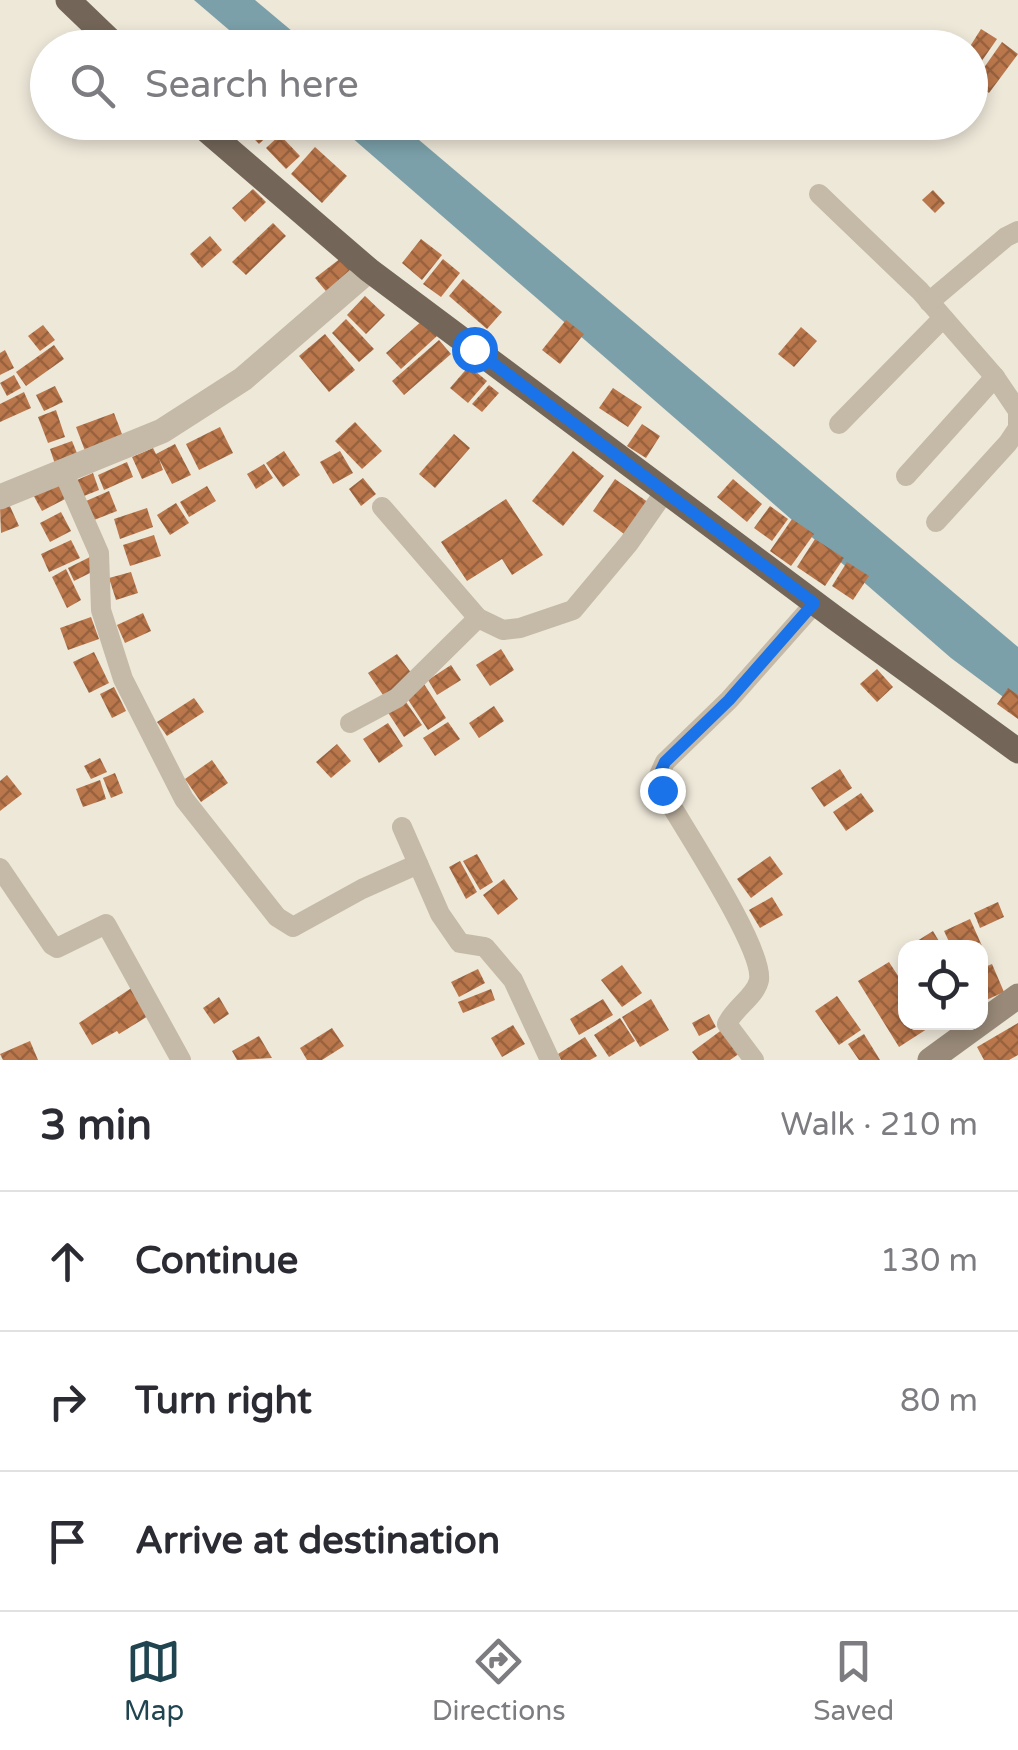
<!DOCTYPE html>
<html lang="en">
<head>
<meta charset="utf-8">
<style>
	:root { --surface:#fff; --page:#f2f2f3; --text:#2b2b33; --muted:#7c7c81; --line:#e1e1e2; --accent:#204550 }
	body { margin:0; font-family:"Varela Round",sans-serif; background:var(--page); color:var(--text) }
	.controls { position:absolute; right:30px; bottom:30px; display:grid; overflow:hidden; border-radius:20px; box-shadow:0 5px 15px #0003 }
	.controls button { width:90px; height:90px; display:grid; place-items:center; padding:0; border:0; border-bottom:2px solid var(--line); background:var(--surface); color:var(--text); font:50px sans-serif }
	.stop { position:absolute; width:30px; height:30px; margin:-22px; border:8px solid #1a73e8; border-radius:50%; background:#fff }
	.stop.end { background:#1a73e8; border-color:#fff; box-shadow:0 2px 10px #0008 }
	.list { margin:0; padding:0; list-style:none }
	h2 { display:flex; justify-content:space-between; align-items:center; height:130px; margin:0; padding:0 40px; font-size:42px }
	h2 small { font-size:32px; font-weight:400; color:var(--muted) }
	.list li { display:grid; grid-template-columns:65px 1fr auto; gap:30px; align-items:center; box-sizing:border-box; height:140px; padding:0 40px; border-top:2px solid var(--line) }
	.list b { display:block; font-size:38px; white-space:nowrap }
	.list em { font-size:32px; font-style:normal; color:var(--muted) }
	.icon { flex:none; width:55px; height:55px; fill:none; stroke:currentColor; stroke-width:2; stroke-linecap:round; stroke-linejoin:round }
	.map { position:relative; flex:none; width:1018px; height:1060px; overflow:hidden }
	.search { position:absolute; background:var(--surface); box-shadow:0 5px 15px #0003; left:30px; right:30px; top:30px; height:110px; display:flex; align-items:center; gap:25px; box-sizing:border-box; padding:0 35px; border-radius:55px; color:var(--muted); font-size:38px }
	.sheet { height:550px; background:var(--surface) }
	nav { display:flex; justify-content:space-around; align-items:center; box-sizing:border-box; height:140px; border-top:2px solid var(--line); background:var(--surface); font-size:28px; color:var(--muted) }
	nav a { display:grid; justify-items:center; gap:5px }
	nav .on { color:var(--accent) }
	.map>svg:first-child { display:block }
	.water { fill:#7ba0a9 }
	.building { fill:url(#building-cross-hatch) }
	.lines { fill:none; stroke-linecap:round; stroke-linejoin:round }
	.minor { stroke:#c5b9a7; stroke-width:20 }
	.tertiary { stroke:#c5b9a7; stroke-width:25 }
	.secondary { stroke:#988978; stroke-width:25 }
	.primary { stroke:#736659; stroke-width:25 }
	.route { stroke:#1a73e8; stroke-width:12 }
</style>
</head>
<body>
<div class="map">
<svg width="1018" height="1060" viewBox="0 0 1018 1060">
	<defs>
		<pattern id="building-cross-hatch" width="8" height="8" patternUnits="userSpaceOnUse" patternTransform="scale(2.5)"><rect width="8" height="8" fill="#ba774c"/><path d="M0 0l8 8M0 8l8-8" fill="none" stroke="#98623f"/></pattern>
	</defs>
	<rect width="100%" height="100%" fill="#eee8d9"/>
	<!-- water -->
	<g class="water">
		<polygon points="194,0 255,0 311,47 249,47"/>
		<polygon points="335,123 399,123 1018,647 1018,708 951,658"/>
	</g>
	<!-- building -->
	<g class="building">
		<polygon points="981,29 997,39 970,78 969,48"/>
		<polygon points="1002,42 1018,54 989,93 974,82"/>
		<polygon points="238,122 266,122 274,130 259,144"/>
		<polygon points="280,135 300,156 286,169 266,148"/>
		<polygon points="315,147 347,176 322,203 291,174"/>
		<polygon points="253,189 266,202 245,222 232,208"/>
		<polygon points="933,190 945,203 935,213 922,200"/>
		<polygon points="273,223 286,236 246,275 232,262"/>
		<polygon points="210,236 222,250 202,268 190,254"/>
		<polygon points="421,239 442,255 422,280 402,263"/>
		<polygon points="341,258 356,276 330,296 315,278"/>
		<polygon points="443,259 460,273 441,297 423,284"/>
		<polygon points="463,279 502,312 487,329 449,296"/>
		<polygon points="365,296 385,315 366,334 347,315"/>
		<polygon points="346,319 374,349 359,362 332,333"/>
		<polygon points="423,320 437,336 401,369 386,353"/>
		<polygon points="566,320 584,334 560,364 542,350"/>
		<polygon points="43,325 55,340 40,351 28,336"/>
		<polygon points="801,327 817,341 794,367 778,354"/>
		<polygon points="325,334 355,370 329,392 299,356"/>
		<polygon points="439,340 451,354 404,395 392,381"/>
		<polygon points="54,345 64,359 26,386 16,372"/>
		<polygon points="5,350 14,368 0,375 0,353"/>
		<polygon points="469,366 487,381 468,403 450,388"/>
		<polygon points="14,375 21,388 7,396 0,383"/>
		<polygon points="489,385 499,393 482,412 472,404"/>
		<polygon points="55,386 63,402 44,411 36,395"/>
		<polygon points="613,388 642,407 628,427 599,408"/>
		<polygon points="24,392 31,408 0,422 0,404"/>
		<polygon points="56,410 65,437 48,443 38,417"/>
		<polygon points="114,413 125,442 87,456 76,427"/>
		<polygon points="355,422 382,451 362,469 335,441"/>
		<polygon points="642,424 660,436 646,458 627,446"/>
		<polygon points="220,427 233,453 199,470 186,444"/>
		<polygon points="454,434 470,448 435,488 419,474"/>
		<polygon points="72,441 79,458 56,467 50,449"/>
		<polygon points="175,444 191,475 172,484 159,459 163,470 142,479 132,457 153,448 156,454"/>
		<polygon points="284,451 300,475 283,487 266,463"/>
		<polygon points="340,451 353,473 333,484 320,462"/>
		<polygon points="573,451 604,476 563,526 532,501"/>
		<polygon points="127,462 133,477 104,490 98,475"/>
		<polygon points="264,464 273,478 256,489 247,474"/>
		<polygon points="93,473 99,490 84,496 77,480"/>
		<polygon points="56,478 67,498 42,511 31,491"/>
		<polygon points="363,478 376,494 361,506 349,489"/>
		<polygon points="615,479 652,505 628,537 593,511"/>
		<polygon points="733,479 762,504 747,522 717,497"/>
		<polygon points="207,486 216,501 189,517 180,502"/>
		<polygon points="109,491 117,511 94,520 86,501"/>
		<polygon points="506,499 543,555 512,575 502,559 467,581 441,542"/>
		<polygon points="8,502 19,526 1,533 0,506"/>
		<polygon points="176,503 189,523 170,535 157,515"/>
		<polygon points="770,506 788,519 772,541 754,528"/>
		<polygon points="147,508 153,527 120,539 114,519"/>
		<polygon points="61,512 71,531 50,542 40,523"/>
		<polygon points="792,519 814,534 791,566 770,551"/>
		<polygon points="154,535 161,556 130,566 123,545"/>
		<polygon points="815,539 844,558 825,586 797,567"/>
		<polygon points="71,540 80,558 49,572 41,554"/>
		<polygon points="90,557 96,570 74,581 68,568"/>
		<polygon points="847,562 869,576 853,600 832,586"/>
		<polygon points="66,569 81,600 67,608 52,577"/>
		<polygon points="131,572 138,593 116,600 109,578"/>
		<polygon points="143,613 151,631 125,643 117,625"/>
		<polygon points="91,617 99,639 68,650 60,628"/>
		<polygon points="501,649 514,670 490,686 476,665"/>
		<polygon points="94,652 109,683 89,693 73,662"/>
		<polygon points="397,654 415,678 385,698 368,673"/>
		<polygon points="451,665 461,680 437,695 428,680"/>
		<polygon points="877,669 893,687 877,702 860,684"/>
		<polygon points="424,684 446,718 428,730 405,695"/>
		<polygon points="114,687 126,711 112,718 100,694"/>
		<polygon points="1008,688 1018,695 1018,719 997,704"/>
		<polygon points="194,698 204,712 167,736 157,722"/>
		<polygon points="404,699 422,725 404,737 387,711"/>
		<polygon points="494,706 504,721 479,738 469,723"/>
		<polygon points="448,722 460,739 435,756 423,738"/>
		<polygon points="388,723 403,746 379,763 363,739"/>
		<polygon points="337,744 351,761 331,778 316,762"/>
		<polygon points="100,758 107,772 91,779 84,766"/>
		<polygon points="212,760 228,783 201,802 185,779"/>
		<polygon points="840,769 852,788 824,807 811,788"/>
		<polygon points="115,773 123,793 111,798 103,778"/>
		<polygon points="7,775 22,794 0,811 0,781"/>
		<polygon points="100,780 106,799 83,807 76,789"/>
		<polygon points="861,793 874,811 846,831 833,812"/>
		<polygon points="477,854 493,882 480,890 463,861"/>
		<polygon points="770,856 783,874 751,898 737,879"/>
		<polygon points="460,861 477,892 466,899 449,867"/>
		<polygon points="504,879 518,899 498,915 483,895"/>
		<polygon points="772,897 783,915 760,928 749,910"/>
		<polygon points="998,902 1004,917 980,928 974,913"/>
		<polygon points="970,919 987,957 980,960 980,948 952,948 944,931"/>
		<polygon points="933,931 943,948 906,948"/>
		<polygon points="889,962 906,988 906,1022 927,1022 930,1027 899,1047 858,981"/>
		<polygon points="992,964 1004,992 984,1001 980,992 980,969"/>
		<polygon points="622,965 642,993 622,1007 601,980"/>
		<polygon points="478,969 485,983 459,997 451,982"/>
		<polygon points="136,985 153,1013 119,1034 117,1031 92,1045 79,1023"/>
		<polygon points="491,989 495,1000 463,1013 458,1002"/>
		<polygon points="837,996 861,1030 839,1045 815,1011"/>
		<polygon points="219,997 229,1014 214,1024 203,1008"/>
		<polygon points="603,999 613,1015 579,1035 570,1019"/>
		<polygon points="651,999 669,1030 640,1047 622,1017"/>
		<polygon points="709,1014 716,1027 699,1036 692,1023"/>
		<polygon points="620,1018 635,1041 609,1057 594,1035"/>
		<polygon points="1018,1023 1018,1055 1009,1060 984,1060 977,1047"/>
		<polygon points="513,1025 525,1044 502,1057 491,1038"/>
		<polygon points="332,1028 344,1046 322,1060 307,1060 300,1048"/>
		<polygon points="723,1029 740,1053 730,1060 698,1060 692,1052"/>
		<polygon points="864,1034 880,1060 859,1060 848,1044"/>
		<polygon points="259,1036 272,1058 237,1060 232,1051"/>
		<polygon points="585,1037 597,1056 590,1060 561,1060 558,1054"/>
		<polygon points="30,1041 38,1060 3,1060 0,1054"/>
	</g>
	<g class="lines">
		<!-- minor -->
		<g class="minor">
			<polyline points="819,194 920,291 995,377 1018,411 1018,426"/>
			<polyline points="929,302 1006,237 1018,231"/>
			<polyline points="839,424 943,318"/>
			<polyline points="63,471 99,553 101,610 123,679 184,799 277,917 293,927 362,889 418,864"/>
			<polyline points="906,476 995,377"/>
			<polyline points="382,507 478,618 503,630 520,628 573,610 629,543 666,490"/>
			<polyline points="936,522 1008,443 1018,428"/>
			<polyline points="350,723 397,698 478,618"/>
			<polyline points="402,827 440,914 460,943 485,947 513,980 550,1060"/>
			<polyline points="0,868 52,945 57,948 106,924 181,1060"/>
			<path d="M754 1060 727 1024C734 1008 756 996 759 980 764 948 681 824 662 790L659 775 665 762 729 700 815 603"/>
		</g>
		<!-- tertiary -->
		<polyline class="tertiary" points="0,497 162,431 243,379 369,270"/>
		<!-- secondary -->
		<polyline class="secondary" points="930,1060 1018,996"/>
		<!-- primary -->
		<g class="primary">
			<polyline points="68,0 118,48"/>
			<polyline points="197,122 369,270 835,618 1018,751"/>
		</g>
	</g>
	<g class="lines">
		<!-- route -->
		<polyline class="route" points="474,349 814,603 729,700 665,762 659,775 662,790"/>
	</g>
</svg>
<div class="controls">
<button><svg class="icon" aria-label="locate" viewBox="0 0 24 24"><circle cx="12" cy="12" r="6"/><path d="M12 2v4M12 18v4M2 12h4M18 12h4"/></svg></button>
</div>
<div class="stop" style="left:474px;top:349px"></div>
<div class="stop end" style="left:662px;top:790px"></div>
<div class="search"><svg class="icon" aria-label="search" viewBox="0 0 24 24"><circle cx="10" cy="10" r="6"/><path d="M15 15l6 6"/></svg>Search here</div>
</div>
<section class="sheet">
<h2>3 min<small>Walk · 210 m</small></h2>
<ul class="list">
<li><svg class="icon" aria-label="ahead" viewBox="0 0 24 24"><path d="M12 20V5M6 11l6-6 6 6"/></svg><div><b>Continue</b></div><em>130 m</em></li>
<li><svg class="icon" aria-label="right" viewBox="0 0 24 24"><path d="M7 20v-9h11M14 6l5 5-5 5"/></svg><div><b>Turn right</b></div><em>80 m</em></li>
<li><svg class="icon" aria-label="arrive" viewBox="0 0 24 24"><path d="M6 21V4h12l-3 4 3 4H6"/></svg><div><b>Arrive at destination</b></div></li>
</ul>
</section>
<nav>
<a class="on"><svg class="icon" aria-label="map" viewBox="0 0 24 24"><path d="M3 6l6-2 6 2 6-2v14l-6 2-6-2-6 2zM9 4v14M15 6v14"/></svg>Map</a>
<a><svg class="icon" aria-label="directions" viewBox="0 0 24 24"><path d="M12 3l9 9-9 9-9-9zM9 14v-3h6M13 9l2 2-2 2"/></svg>Directions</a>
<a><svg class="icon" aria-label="saved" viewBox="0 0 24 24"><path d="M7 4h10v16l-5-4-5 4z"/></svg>Saved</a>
</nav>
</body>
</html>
